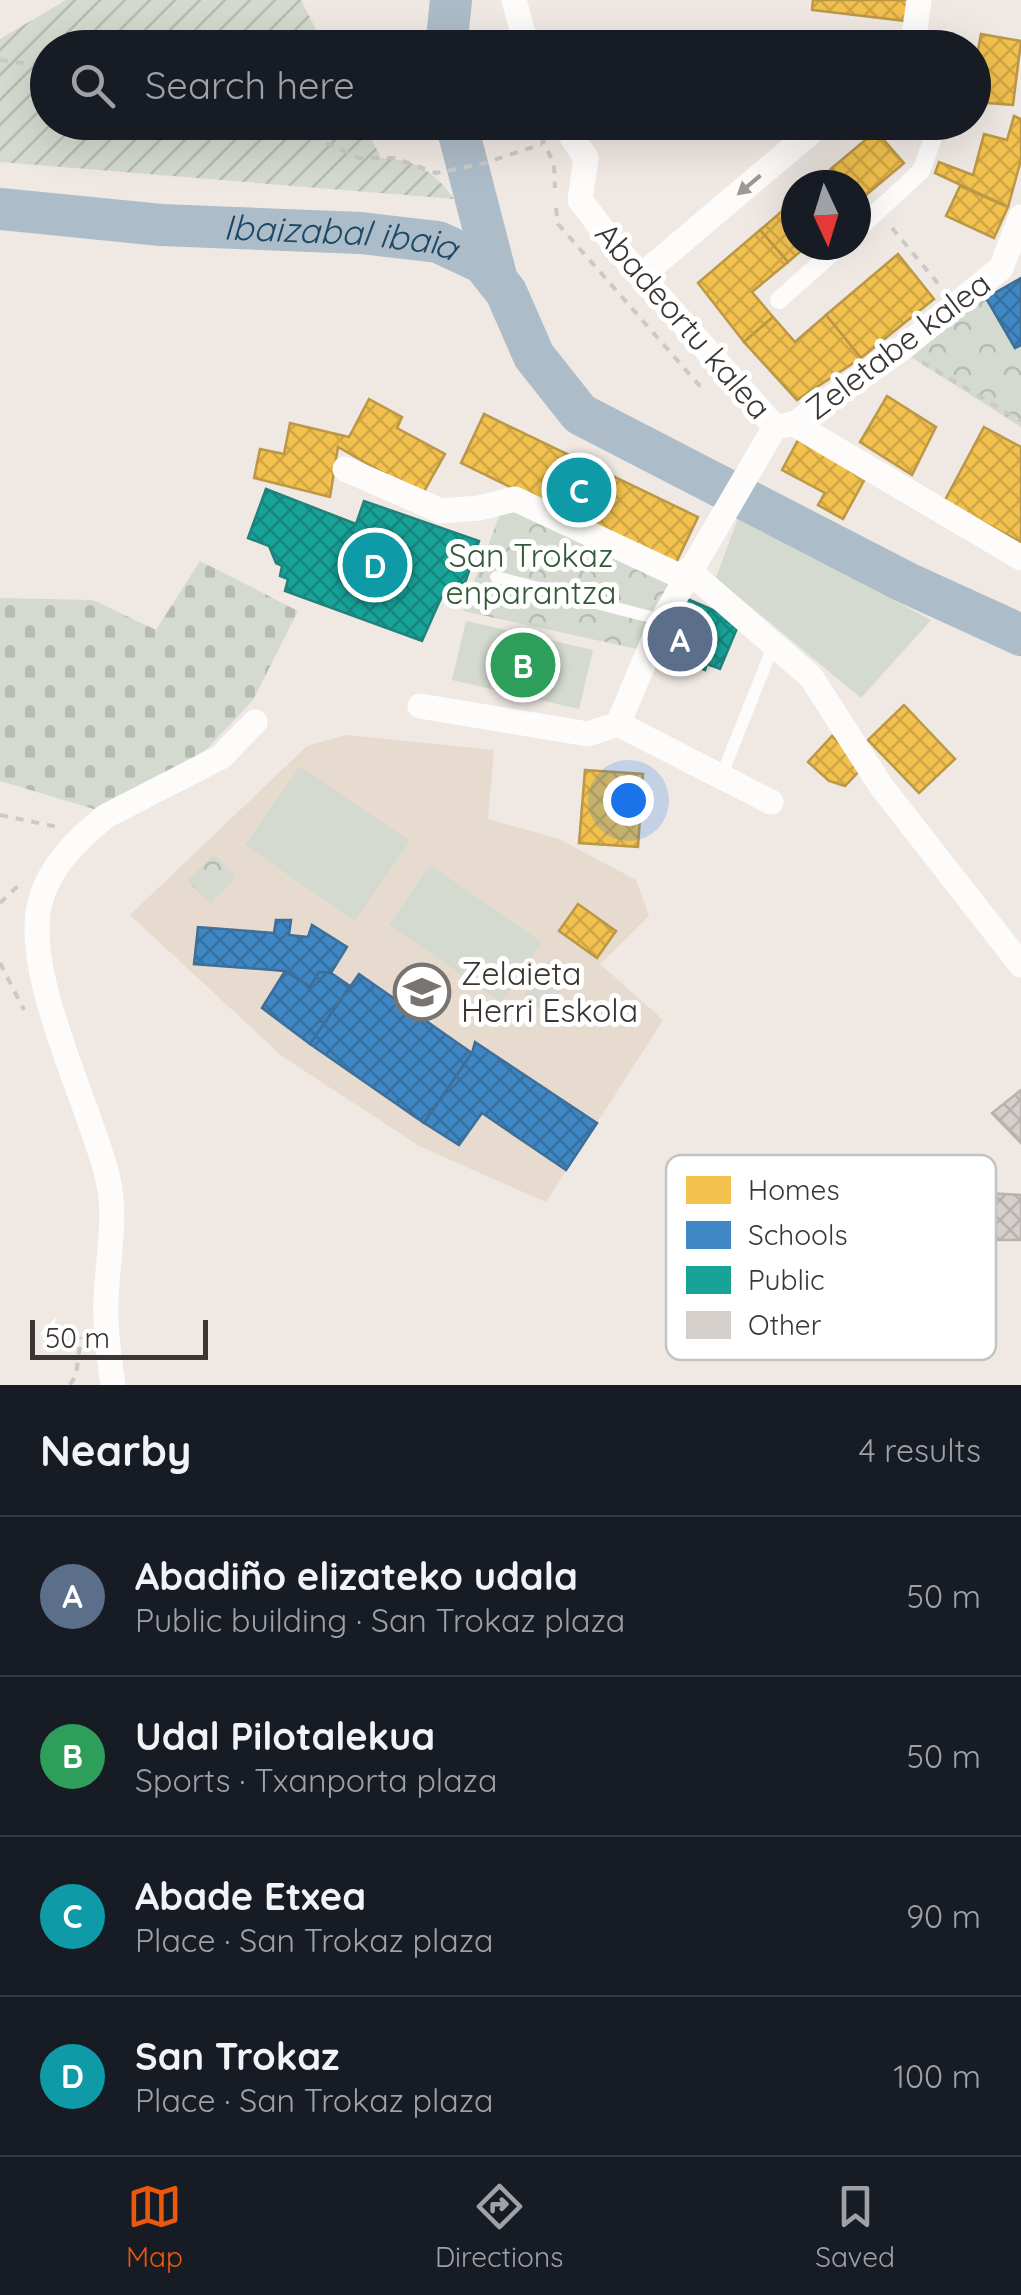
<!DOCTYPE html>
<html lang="en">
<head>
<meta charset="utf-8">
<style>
	:root { --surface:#171b24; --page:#242831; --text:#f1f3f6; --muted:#9ea1a6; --line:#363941; --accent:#ea580c }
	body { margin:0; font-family:Quicksand,sans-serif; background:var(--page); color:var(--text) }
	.compass { position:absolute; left:781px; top:170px; width:90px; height:90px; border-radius:50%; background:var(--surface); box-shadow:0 10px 40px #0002; rotate:176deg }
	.scale { position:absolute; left:30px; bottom:25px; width:178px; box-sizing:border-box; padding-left:10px; border:5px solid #3b3633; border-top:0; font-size:28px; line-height:35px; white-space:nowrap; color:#3b3633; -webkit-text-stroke:8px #fff; paint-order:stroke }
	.you { position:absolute; left:628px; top:800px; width:35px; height:35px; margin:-25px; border:8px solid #fff; border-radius:50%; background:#1a73e8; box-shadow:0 0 0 15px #1a73e833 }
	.badge { display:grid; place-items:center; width:65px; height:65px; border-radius:50%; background:var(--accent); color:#fff; font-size:32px; font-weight:700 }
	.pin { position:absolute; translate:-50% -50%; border:5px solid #fff; box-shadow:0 2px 10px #0006 }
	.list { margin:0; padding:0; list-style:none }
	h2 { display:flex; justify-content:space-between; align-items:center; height:130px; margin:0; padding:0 40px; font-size:42px }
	h2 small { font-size:32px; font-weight:400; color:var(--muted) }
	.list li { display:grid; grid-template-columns:65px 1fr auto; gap:30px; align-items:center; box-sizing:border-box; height:160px; padding:0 40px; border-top:2px solid var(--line) }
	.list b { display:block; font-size:38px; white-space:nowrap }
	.list p { margin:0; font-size:32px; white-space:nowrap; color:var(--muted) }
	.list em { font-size:32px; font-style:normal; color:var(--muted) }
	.icon { flex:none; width:55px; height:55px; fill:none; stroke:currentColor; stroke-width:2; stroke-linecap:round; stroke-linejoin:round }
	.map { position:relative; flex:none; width:1021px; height:1385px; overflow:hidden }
	.search { position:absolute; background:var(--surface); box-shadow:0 10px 40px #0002; left:30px; right:30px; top:30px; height:110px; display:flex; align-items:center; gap:25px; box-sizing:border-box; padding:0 35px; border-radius:55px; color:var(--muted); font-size:38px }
	.sheet { height:770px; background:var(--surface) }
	nav { display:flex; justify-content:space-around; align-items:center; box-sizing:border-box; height:140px; border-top:2px solid var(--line); background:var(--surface); font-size:28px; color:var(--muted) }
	nav a { display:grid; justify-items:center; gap:5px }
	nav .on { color:var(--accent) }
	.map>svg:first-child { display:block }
	.education { fill:#e7dacf }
	.grass { fill:#d4dacf }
	.cemetery { fill:url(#cemetery-stones) }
	.park { fill:url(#park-crowns) }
	.garden { fill:url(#garden-furrows) }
	.homes { fill:url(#homes-cross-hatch); stroke:#bb9746; stroke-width:2.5 }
	.schools { fill:url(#schools-cross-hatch); stroke:#3e6f99; stroke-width:2.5 }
	.public { fill:url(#public-cross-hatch); stroke:#22827a; stroke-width:2.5 }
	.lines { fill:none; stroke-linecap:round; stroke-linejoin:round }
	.river { stroke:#acbcc8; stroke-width:42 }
	.building { fill:url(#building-cross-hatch); stroke:#b9b3af; stroke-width:2.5 }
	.path { stroke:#cbc9c7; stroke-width:4; stroke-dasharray:8 8; stroke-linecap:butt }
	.service { stroke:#fdfcfb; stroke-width:12 }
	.pedestrian { stroke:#fdfcfb; stroke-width:18 }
	.minor { stroke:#fdfcfb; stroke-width:25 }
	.oneway { fill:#9c9997 }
	.labels { text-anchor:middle; stroke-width:10; stroke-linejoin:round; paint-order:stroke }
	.street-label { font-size:32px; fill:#3b3633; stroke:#fff }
	.park-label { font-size:32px; fill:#335937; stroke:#fff }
	.poi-label { font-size:32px; fill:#3b3633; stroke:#fff; text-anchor:start }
	.water-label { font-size:35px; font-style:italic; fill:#1b4966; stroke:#fff }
	.key { fill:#fff; stroke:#c4c3c2; stroke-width:2.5 }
	.key-label { font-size:28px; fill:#3b3633 }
</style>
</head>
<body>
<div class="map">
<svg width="1021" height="1385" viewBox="0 0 1021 1385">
	<defs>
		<pattern id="cemetery-stones" width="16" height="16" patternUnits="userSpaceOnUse" patternTransform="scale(2.5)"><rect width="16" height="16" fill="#d4dacf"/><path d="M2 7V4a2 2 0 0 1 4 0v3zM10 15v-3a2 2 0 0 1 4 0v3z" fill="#b7bcb2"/></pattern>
		<pattern id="park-crowns" width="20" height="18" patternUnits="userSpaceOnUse" patternTransform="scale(2.5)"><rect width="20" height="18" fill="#d4dacf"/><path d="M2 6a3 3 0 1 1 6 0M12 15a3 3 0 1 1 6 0" fill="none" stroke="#b7bcb2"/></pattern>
		<pattern id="garden-furrows" width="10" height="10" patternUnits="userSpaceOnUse" patternTransform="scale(2.5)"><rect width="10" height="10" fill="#d4dacf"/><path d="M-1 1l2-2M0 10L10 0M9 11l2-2" fill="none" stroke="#b7bcb2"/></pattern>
		<pattern id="homes-cross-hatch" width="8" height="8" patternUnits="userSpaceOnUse" patternTransform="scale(2.5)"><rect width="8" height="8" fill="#f2c14e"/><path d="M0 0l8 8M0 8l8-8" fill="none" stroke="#d0a645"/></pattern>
		<pattern id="schools-cross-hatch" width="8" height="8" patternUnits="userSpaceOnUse" patternTransform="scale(2.5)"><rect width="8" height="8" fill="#3f88c5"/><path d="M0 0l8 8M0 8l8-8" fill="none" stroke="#3670a1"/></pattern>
		<pattern id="public-cross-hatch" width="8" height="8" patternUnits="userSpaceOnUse" patternTransform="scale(2.5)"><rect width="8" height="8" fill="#17a398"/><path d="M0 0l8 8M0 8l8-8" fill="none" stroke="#16867d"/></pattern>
		<pattern id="building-cross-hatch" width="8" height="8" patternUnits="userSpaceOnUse" patternTransform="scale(2.5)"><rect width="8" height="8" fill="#d4cfcb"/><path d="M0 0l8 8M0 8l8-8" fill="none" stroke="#b7b2af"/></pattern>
	</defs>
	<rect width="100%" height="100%" fill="#efe8e3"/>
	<!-- education -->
	<polygon class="education" points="346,735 494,750 488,819 559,839 636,880 649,916 600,964 663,1020 546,1202 419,1146 282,1056 130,915 307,746"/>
	<!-- grass -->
	<g class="grass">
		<polygon points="738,518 931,620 861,698 716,578"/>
		<polygon points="466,621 593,650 579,709 452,680"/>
		<polygon points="300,766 410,841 355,921 245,845"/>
		<polygon points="430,865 542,942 502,1002 389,925"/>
	</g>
	<!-- cemetery -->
	<polygon class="cemetery" points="200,561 298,611 253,700 207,749 104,812 0,781 0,598 93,600 156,630"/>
	<!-- park -->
	<g class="park">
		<polygon points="986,298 1015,348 1021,345 1021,427 900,350"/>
		<polygon points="503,506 671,579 637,649 463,611"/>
		<polygon points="214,854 236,877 211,904 187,881"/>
		<polygon points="550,958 575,976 543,1011 524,995"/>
	</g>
	<!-- garden -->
	<path class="garden" d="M66 0H301L325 47 48 48V122L363 123 381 158C415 159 435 172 454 199L0 162V39Z"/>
	<!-- homes -->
	<g class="homes">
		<polygon points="813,0 908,0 906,21 812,10"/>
		<polygon points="981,34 1021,41 1013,105 974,102 974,72"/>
		<polygon points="1014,116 1021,119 1021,160 1008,207 935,173 939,162 973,175 984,134 1007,140"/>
		<polygon points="876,131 904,163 860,200 856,196 856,185 847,185 832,168"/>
		<polygon points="832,168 847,185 813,185"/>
		<polygon points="960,186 1008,207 994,238 946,216"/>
		<polygon points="796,199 796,245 808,245 788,262 760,230"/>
		<polygon points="760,230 788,262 752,292 773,317 744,342 698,283"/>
		<polygon points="898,254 934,299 861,358 826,315"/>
		<polygon points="826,315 861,358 797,400 744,342 773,317 795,342"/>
		<polygon points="887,396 936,427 912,475 860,442"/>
		<polygon points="369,399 402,417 397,428 445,454 422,495 338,447 330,497 254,478 260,449 284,454 290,423 349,437"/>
		<polygon points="484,414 698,517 674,567 461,463"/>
		<polygon points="984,427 1021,447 1021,542 944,502"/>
		<polygon points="798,440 866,477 843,519 818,505 825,493 782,470"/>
		<polygon points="904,705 955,759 919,793 868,740"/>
		<polygon points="832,736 853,755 861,769 845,786 829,781 808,762"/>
		<polygon points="585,770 643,774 638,847 579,843"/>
		<polygon points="578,904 616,931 597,958 559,931"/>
	</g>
	<!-- schools -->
	<g class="schools">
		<polygon points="1021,278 1021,345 1015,348 986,298"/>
		<polygon points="276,920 291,920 289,935 308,937 312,925 347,947 331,973 319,972 310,987 285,971 194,964 198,927 274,933"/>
		<polygon points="285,971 310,987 319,972 331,973 350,986 310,1044 262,1008"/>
		<polygon points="359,974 472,1053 424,1123 310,1044"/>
		<polygon points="475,1042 597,1123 566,1170 482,1113 459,1145 424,1123 472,1053"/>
	</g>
	<!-- public -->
	<g class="public">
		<polygon points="266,489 356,524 364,501 479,541 459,601 442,596 422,641 285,591 288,579 280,576 282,566 276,563 269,546 248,538"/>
		<polygon points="685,598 727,616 725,621 738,626 720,669 707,664 705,670 663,652"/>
	</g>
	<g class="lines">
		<!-- river -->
		<g class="river">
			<polyline points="446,48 451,0"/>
			<polyline points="456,122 497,280"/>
			<path id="s1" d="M0 209 161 225 361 233 438 242 483 263 506 292 534 356 580 414 905 582 1021 635"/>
		</g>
	</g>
	<!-- building -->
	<g class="building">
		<polygon points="1021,1090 1021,1143 992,1113"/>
		<polygon points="985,1193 1021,1195 1021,1240 987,1240"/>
	</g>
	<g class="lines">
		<!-- path -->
		<g class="path">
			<polyline points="0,60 48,66"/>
			<polyline points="266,122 311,136 359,158 395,158 436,173 485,163 542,144"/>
			<polyline points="534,122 554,164 555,188"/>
			<polyline points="556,208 558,224 699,385 704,386"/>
			<polyline points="892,228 940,286"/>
			<polyline points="922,362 1021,421"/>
			<polyline points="0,815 58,827"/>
			<polyline points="0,903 18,886"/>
			<polyline points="0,963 24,1010"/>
			<polyline points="70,1385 76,1375 81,1337"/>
		</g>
		<!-- service -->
		<g class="service">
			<polyline points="496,577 662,620"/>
			<polyline points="721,777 774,644"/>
		</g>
		<!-- pedestrian -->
		<g class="pedestrian">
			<polyline points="856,231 921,171 939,122"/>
			<polyline points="779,300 841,245"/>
		</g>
		<!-- minor -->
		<g class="minor">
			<polyline points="514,0 527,48"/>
			<polyline points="908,48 913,43 919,0"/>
			<polyline points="562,122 586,158 580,200 618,250 775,427"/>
			<polyline points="641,276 823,122"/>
			<polyline points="794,424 1021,558"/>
			<polyline points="345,469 441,511 479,508 515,499 684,578"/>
			<polyline points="688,570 811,677 881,786 1021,965"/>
			<polyline points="420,706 588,734 618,724 771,802"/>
			<polyline points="618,724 662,620 775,427 794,424 900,350 1001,268 1021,217"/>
			<path d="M113 1385C109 1357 105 1329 106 1301 107 1261 117 1218 108 1179 91 1106 19 969 41 899 51 864 79 838 106 816L221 757 255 722"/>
		</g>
	</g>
	<!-- one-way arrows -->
	<defs><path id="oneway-solid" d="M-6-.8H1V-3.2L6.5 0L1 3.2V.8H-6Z" transform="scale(2.5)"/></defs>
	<use class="oneway" href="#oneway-solid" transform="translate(749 185) rotate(140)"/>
	<!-- icons -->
	<defs>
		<g id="school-ring" transform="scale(2.875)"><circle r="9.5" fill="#fff" stroke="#7a7471" stroke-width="1.5"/><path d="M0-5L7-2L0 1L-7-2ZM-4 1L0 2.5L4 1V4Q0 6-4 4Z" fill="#7a7471"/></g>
	</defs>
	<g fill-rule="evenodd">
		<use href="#school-ring" x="422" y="992"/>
	</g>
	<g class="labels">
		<!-- street labels -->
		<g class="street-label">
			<text transform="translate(683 321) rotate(49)" y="11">Abadeortu kalea</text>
			<text transform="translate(898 346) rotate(-37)" y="11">Zeletabe kalea</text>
		</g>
		<!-- park labels -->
		<g class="park-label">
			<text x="531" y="567">San Trokaz<tspan x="531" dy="37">enparantza</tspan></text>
		</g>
		<!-- poi labels -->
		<g class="poi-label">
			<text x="461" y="985">Zelaieta<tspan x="461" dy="37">Herri Eskola</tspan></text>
		</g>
		<!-- water labels -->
		<g class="water-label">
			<text dy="12" stroke="none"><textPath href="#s1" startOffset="342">Ibaizabal ibaia</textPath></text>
		</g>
	</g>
	<!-- legend -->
	<rect x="666" y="1155" width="330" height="205" rx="15" class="key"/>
	<rect x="686" y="1176" width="45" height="28" fill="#f2c14e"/>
	<rect x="686" y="1221" width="45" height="28" fill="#3f88c5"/>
	<rect x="686" y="1266" width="45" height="28" fill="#17a398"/>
	<rect x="686" y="1311" width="45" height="28" fill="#d4cfcb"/>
	<g class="key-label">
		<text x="748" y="1200">Homes</text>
		<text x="748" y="1245">Schools</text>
		<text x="748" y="1290">Public</text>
		<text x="748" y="1335">Other</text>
	</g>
</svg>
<svg class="compass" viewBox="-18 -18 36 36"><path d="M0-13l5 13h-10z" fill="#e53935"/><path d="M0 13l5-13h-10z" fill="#9ea1a6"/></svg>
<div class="scale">50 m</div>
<div class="you"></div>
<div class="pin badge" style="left:680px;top:639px;background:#5c6f8a">A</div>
<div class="pin badge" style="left:523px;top:665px;background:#2e9e5b">B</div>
<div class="pin badge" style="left:579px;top:490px;background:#0f9aa8">C</div>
<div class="pin badge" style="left:375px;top:565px;background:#0f9aa8">D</div>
<div class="search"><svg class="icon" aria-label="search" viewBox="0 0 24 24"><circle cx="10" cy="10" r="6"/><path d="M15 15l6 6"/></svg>Search here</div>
</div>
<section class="sheet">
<h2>Nearby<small>4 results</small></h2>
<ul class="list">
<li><span class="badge" style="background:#5c6f8a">A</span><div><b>Abadiño elizateko udala</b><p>Public building · San Trokaz plaza</p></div><em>50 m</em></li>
<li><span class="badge" style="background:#2e9e5b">B</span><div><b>Udal Pilotalekua</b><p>Sports · Txanporta plaza</p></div><em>50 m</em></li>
<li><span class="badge" style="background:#0f9aa8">C</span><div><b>Abade Etxea</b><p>Place · San Trokaz plaza</p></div><em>90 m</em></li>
<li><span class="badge" style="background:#0f9aa8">D</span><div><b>San Trokaz</b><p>Place · San Trokaz plaza</p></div><em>100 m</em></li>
</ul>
</section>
<nav>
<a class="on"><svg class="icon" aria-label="map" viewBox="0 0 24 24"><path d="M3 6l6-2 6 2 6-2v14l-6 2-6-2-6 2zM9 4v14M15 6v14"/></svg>Map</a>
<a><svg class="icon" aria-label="directions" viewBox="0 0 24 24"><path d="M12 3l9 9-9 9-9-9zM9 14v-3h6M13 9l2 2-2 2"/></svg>Directions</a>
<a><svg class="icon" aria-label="saved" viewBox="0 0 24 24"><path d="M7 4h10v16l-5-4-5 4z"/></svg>Saved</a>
</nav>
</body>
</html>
